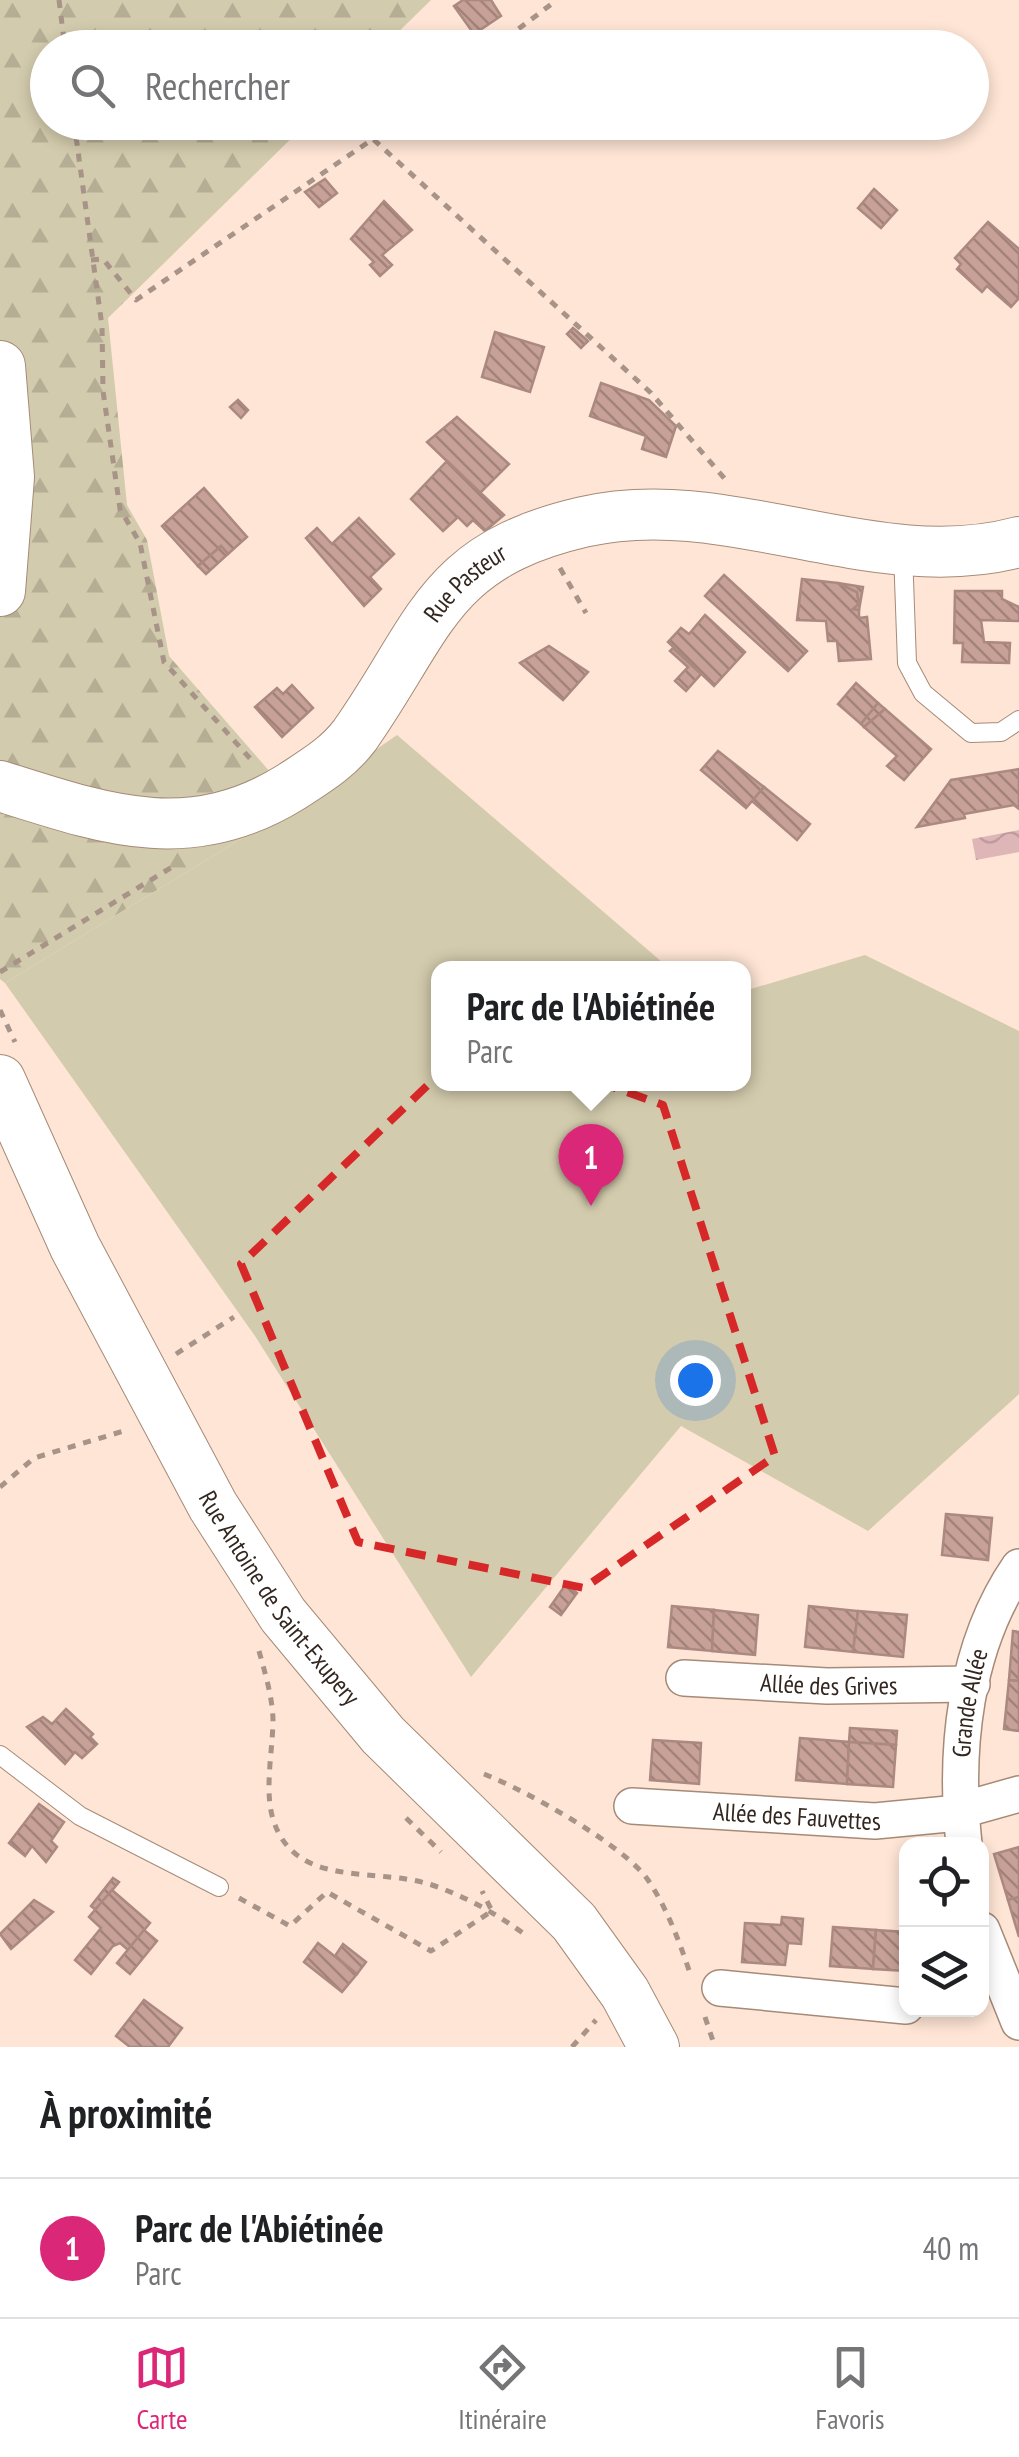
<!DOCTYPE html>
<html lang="fr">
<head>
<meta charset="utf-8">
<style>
	:root { --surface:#fff; --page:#f2f2f2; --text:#202124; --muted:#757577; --line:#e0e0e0; --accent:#db2777 }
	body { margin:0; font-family:"PT Sans Narrow",sans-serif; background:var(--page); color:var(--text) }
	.controls { position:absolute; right:30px; bottom:30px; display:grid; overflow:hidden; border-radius:20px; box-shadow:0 5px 15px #0003 }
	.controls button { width:90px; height:90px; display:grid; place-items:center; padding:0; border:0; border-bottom:2px solid var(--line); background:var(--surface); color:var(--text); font:50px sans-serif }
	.you { position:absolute; left:695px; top:1380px; width:35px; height:35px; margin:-25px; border:8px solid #fff; border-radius:50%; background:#1a73e8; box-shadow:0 0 0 15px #1a73e833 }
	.badge { display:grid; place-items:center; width:65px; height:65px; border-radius:50%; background:var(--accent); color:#fff; font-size:32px; font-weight:700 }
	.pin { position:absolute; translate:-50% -82px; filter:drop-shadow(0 2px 5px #0008) }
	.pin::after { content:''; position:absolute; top:52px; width:35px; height:30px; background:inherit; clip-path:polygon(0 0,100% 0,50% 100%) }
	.popup { position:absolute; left:431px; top:961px; width:320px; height:130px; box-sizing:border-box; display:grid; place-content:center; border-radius:20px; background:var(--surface); filter:drop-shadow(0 2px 8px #0005); font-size:32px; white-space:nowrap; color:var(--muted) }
	.popup b { font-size:38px; color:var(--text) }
	.popup::after { content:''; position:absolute; left:50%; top:100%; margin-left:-20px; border:20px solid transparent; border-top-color:var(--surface) }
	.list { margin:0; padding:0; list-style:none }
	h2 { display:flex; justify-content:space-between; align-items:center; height:130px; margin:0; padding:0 40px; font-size:42px }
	h2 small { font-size:32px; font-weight:400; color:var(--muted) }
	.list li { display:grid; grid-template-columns:65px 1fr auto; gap:30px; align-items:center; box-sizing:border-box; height:140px; padding:0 40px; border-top:2px solid var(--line) }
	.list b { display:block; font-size:38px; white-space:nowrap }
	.list p { margin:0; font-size:32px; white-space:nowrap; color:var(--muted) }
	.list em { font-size:32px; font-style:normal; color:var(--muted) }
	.icon { flex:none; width:55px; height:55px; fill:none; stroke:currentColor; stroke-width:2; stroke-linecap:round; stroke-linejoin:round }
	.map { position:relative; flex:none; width:1019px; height:2047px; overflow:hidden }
	.search { position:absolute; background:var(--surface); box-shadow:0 5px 15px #0003; left:30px; right:30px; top:30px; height:110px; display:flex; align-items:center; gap:25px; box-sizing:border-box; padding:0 35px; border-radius:55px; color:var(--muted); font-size:38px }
	.sheet { height:270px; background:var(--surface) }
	nav { display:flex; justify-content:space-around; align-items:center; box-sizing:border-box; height:140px; border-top:2px solid var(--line); background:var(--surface); font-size:28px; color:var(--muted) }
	nav a { display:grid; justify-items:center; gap:5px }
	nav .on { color:var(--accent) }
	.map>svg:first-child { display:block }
	.forest { fill:url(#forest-firs) }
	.garden { fill:#d3cbad }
	.water { fill:url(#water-waves) }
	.building { fill:url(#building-back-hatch); stroke:#ab8980; stroke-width:2.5 }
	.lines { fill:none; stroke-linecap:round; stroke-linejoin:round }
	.lane-casing { stroke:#a68a77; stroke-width:20 }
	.street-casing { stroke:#a68a77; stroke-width:38 }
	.secondary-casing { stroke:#a68a77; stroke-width:52 }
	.path { stroke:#a79387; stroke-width:5; stroke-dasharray:8 8; stroke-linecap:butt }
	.lane { stroke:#fff; stroke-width:18 }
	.street { stroke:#fff; stroke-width:35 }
	.secondary { stroke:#fff; stroke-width:50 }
	.marked { fill:none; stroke:#d62828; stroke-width:8; stroke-dasharray:20 12; stroke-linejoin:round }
	.labels { text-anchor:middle; stroke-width:8; stroke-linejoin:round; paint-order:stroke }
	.street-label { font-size:25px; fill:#32261f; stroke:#fff }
</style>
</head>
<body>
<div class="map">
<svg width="1019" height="2047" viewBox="0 0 1019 2047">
	<defs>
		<pattern id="forest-firs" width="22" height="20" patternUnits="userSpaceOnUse" patternTransform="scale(2.5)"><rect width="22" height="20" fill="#d3cbad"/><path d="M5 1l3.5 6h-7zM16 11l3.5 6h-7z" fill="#b6ae94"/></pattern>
		<pattern id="water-waves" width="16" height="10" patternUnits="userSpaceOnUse" patternTransform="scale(2.5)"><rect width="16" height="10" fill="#dfb6b8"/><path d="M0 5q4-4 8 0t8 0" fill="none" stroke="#c09c9e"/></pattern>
		<pattern id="building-back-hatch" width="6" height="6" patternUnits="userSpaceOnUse" patternTransform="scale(2.5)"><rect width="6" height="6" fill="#c7a197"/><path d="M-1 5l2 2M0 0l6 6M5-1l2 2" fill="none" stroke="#a2837b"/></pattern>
	</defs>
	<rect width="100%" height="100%" fill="#fee5d5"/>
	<!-- forest -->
	<polygon class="forest" points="0,0 431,0 383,47 48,48 48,122 307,123 108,318 127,505 147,540 169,656 298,804 5,983 0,979"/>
	<!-- garden -->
	<polygon class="garden" points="397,735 669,968 438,968 438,1084 744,1084 744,991 865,955 1019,1031 1019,1394 868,1531 681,1426 471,1677 255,1336 5,983 298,804"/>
	<!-- water -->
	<polygon class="water" points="1019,830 1019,852 976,860 972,839"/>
	<!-- building -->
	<g class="building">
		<polygon points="463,0 491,0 501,16 474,34 454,6"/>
		<polygon points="325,179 337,193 319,207 305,192"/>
		<polygon points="874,189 897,210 881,228 858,208"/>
		<polygon points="384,201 412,230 382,255 392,265 380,276 370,265 374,262 351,239"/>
		<polygon points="988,222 1019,249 1019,298 1011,307 987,286 982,292 957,269 961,264 955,258"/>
		<polygon points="573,328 588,341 581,348 567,334"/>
		<polygon points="495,332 544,347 530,392 482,377"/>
		<polygon points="601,383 649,400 676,426 666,457 642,449 646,436 590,416"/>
		<polygon points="238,400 248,410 241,418 230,407"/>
		<polygon points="457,417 509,464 480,493 427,442"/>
		<polygon points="447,461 504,515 485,531 473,520 467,526 458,517 443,531 411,499"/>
		<polygon points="204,488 247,537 228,554 221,546 198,566 162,526"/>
		<polygon points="359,518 394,554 370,577 381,589 364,606 306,538 317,528 332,544"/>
		<polygon points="221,546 228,554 206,574 198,566"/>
		<polygon points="724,575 807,651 788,671 705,596"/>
		<polygon points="802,579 838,583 857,592 859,604 853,609 859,610 859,618 867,617 871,659 839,661 837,641 828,641 826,621 797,620"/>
		<polygon points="838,583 863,587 859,610 853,609 859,604 857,592"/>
		<polygon points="955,591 1002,591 1002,599 1019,607 1019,621 981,620 984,642 1010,643 1009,663 962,662 963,643 954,643"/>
		<polygon points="705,615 745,652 714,686 668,642 681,628 689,634"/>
		<polygon points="549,646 588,672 563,700 520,663"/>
		<polygon points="673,648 701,674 686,691 675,681 688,667 670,651"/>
		<polygon points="856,683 878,703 861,724 838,704"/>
		<polygon points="292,685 313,708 282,737 255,707 277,688 283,694"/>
		<polygon points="878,703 885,709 864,727 861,724"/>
		<polygon points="885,709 931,749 904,780 887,766 897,756 864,727"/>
		<polygon points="718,751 764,787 746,808 701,770"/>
		<polygon points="1019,769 1019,809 1014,805 964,814 965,818 917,827 951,780"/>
		<polygon points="764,787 810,824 797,840 752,801"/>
		<polygon points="946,1514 992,1518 988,1560 942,1555"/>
		<polygon points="566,1584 577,1593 561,1615 550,1607"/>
		<polygon points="672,1606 714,1610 712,1651 668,1647"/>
		<polygon points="809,1606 858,1611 853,1652 805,1647"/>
		<polygon points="714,1610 758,1615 755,1655 712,1651"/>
		<polygon points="858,1611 907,1615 903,1657 853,1652"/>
		<polygon points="1013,1631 1019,1632 1019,1681 1009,1680"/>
		<polygon points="1009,1680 1019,1681 1019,1731 1004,1729"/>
		<polygon points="66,1709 93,1734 90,1737 97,1744 82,1758 75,1752 65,1764 27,1727 43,1717 52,1724"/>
		<polygon points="850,1728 897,1731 896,1745 849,1742"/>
		<polygon points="800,1738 849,1742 847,1784 796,1780"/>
		<polygon points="653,1740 701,1743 699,1784 650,1780"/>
		<polygon points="849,1742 896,1745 893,1787 847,1784"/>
		<polygon points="39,1804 64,1822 51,1841 57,1847 46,1862 32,1846 25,1856 9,1843"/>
		<polygon points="1019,1847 1019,1897 1008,1900 994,1854"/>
		<polygon points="113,1878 119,1882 96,1910 91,1906"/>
		<polygon points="112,1890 150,1923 128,1950 120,1943 113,1946 91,1974 75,1960 101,1928 89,1917"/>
		<polygon points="1019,1897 1019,1937 1008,1900"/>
		<polygon points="34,1900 53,1912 11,1949 0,1934"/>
		<polygon points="782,1917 803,1919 801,1944 788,1943 785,1965 742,1962 745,1923 781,1925"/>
		<polygon points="833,1927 876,1930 873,1969 830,1966"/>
		<polygon points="144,1930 157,1941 130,1974 117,1963"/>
		<polygon points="876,1930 906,1932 906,1971 873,1969"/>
		<polygon points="318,1943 357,1974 342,1992 304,1962"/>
		<polygon points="343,1944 366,1962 357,1974 335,1956"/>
		<polygon points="144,2000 182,2028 168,2047 130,2047 116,2036"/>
	</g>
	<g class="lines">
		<!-- lane casing -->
		<g class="lane-casing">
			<g id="lane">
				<polyline points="903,552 907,663 923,693 971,733 1001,732 1019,720"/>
				<polyline points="0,1755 80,1816 219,1887"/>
			</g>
		</g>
		<!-- street casing -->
		<g class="street-casing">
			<g id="street">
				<path id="s1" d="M684 1678 827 1686 972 1684"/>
				<path id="s2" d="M632 1806 875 1821 948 1814 1019 1794"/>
				<path id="s3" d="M964 1844C954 1751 964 1647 1019 1567"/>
				<polyline points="982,1930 1019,2022"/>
				<polyline points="720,1988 906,2006"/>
			</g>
		</g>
		<!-- secondary casing -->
		<g class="secondary-casing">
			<g id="secondary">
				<polyline points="0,366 9,477 0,591"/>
				<path id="s4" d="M0 786C104 819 190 850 291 787 314 772 338 758 355 735 431 627 437 556 583 522 728 488 874 581 1019 542"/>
				<path id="s5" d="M0 1080 75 1247 213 1506 283 1615 383 1735 574 1922 625 1993 654 2047"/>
			</g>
		</g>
		<!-- path -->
		<g class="path">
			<polyline points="59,0 65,48"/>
			<polyline points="493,48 557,0"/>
			<polyline points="74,122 102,326 103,391 120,509 140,543 164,662 255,764"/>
			<polyline points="373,139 394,122"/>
			<polyline points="91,260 103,259 136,300 373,139 651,393 725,479"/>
			<polyline points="560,568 586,613"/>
			<polyline points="0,972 177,864"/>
			<polyline points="0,1010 15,1042"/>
			<polyline points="176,1354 234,1317"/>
			<polyline points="0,1487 34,1458 127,1430"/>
			<path d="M259 1651C265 1673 272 1695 273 1719 273 1749 264 1790 273 1819 295 1890 375 1866 432 1885 467 1897 497 1914 527 1936"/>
			<path d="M484 1774C525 1790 624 1845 648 1880 667 1908 679 1941 690 1973"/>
			<polyline points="406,1818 441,1852"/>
			<polyline points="239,1898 290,1926 327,1892 431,1951 492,1911 482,1891"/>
			<polyline points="705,2017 715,2047"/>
			<polyline points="572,2047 596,2020"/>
		</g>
		<!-- lane -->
		<use href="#lane" class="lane"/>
		<!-- street -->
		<use href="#street" class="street"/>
		<!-- secondary -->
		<use href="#secondary" class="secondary"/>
	</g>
	<!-- marked area -->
	<path class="marked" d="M477 1038 663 1105 775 1456 584 1588 358 1542 241 1264Z"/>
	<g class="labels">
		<!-- street labels -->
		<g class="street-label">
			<text dy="9" stroke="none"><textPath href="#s4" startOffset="575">Rue Pasteur</textPath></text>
			<text dy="9" stroke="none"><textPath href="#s5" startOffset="590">Rue Antoine de Saint-Exupery</textPath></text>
			<text dy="9" stroke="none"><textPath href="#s1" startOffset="145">Allée des Grives</textPath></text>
			<text dy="9" stroke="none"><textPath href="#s3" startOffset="142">Grande Allée</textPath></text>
			<text dy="9" stroke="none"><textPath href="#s2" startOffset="165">Allée des Fauvettes</textPath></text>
		</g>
	</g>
</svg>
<div class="controls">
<button><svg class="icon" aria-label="locate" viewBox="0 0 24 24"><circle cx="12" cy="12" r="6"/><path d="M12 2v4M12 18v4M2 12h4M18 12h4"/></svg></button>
<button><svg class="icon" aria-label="layers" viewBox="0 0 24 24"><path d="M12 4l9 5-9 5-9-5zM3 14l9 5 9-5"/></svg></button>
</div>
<div class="you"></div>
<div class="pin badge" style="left:591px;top:1206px">1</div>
<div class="popup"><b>Parc de l'Abiétinée</b>Parc</div>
<div class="search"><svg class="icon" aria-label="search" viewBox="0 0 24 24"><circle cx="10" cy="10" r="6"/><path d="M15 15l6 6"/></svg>Rechercher</div>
</div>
<section class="sheet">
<h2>À proximité<small></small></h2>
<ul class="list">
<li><span class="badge">1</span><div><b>Parc de l'Abiétinée</b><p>Parc</p></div><em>40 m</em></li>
</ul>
</section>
<nav>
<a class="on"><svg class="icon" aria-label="map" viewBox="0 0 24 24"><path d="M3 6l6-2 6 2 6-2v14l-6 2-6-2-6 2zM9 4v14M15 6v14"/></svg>Carte</a>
<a><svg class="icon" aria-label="directions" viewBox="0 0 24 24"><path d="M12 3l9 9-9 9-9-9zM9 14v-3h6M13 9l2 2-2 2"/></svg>Itinéraire</a>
<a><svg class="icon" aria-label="saved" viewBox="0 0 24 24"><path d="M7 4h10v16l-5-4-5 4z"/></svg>Favoris</a>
</nav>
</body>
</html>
